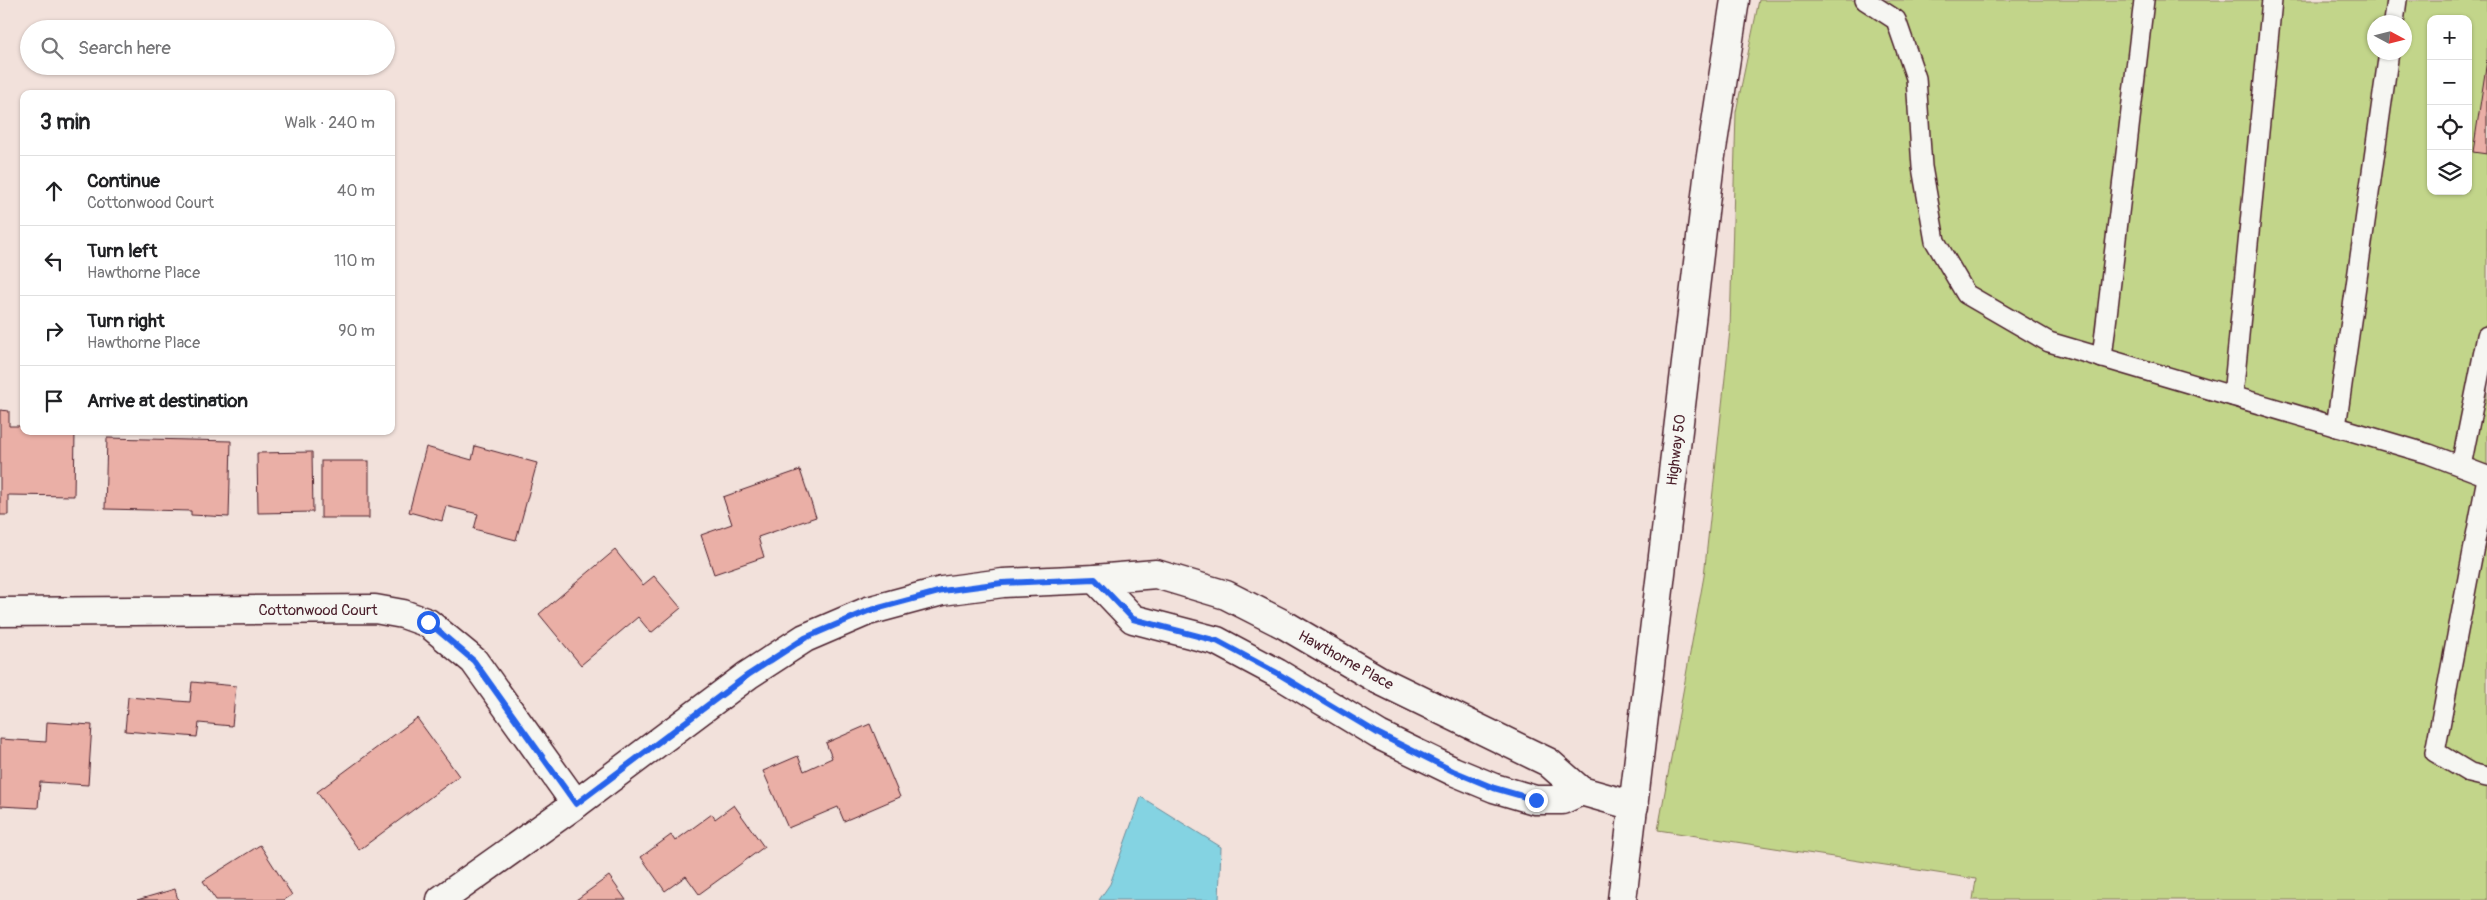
<!DOCTYPE html>
<html lang="en">
<head>
<meta charset="utf-8">
<style>
	:root { --surface:#fff; --page:#f6f6f6; --text:#202124; --muted:#757577; --line:#e0e0e0 }
	body { margin:0; font-family:Pangolin,sans-serif; background:var(--page); color:var(--text) }
	.controls { position:absolute; right:15px; top:15px; display:grid; overflow:hidden; border-radius:10px; box-shadow:0 1px 4px #0004 }
	.controls button { width:45px; height:45px; display:grid; place-items:center; padding:0; border:0; border-bottom:1px solid var(--line); background:var(--surface); color:var(--text); font:25px sans-serif }
	.compass { position:absolute; left:2367px; top:15px; width:45px; height:45px; border-radius:50%; background:var(--surface); box-shadow:0 1px 4px #0004; rotate:97deg }
	.stop { position:absolute; width:15px; height:15px; margin:-11px; border:4px solid #2563eb; border-radius:50%; background:#fff }
	.stop.end { background:#2563eb; border-color:#fff; box-shadow:0 1px 5px #0008 }
	.list { margin:0; padding:0; list-style:none }
	h2 { display:flex; justify-content:space-between; align-items:center; height:65px; margin:0; padding:0 20px; font-size:21px }
	h2 small { font-size:16px; font-weight:400; color:var(--muted) }
	.list li { display:grid; grid-template-columns:32px 1fr auto; gap:15px; align-items:center; box-sizing:border-box; height:70px; padding:0 20px; border-top:1px solid var(--line) }
	.list b { display:block; font-size:19px; white-space:nowrap }
	.list p { margin:0; font-size:16px; white-space:nowrap; color:var(--muted) }
	.list em { font-size:16px; font-style:normal; color:var(--muted) }
	.icon { flex:none; width:28px; height:28px; fill:none; stroke:currentColor; stroke-width:2; stroke-linecap:round; stroke-linejoin:round }
	.map { position:relative; flex:none; width:2487px; height:900px; overflow:hidden }
	.search { position:absolute; background:var(--surface); box-shadow:0 1px 4px #0004; left:20px; top:20px; width:375px; height:55px; display:flex; align-items:center; gap:12px; box-sizing:border-box; padding:0 18px; border-radius:28px; color:var(--muted); font-size:19px }
	.panel { position:absolute; background:var(--surface); box-shadow:0 1px 4px #0004; left:20px; top:90px; width:375px; height:345px; border-radius:10px }
	.map>svg:first-child { display:block }
	.green { fill:#c2d58a; stroke:#867a5a; fill-rule:evenodd }
	.water { fill:#84d3e2; stroke:#6d8b99 }
	.building { fill:#eaafa6; stroke:#4a1f2b }
	.lines { fill:none; stroke-linecap:round; stroke-linejoin:round }
	.lane-casing { stroke:#4a1f2b; stroke-width:22 }
	.street-casing { stroke:#4a1f2b; stroke-width:31 }
	.secondary-casing { stroke:#4a1f2b; stroke-width:31 }
	.lane { stroke:#f6f6f2; stroke-width:19 }
	.street { stroke:#f6f6f2; stroke-width:28 }
	.secondary { stroke:#f6f6f2; stroke-width:28 }
	.route { stroke:#2563eb; stroke-width:6 }
	.labels { text-anchor:middle; stroke-width:4; stroke-linejoin:round; paint-order:stroke }
	.street-label { font-size:15px; fill:#4a1f2b; stroke:#f6f6f2 }
</style>
</head>
<body>
<div class="map">
<svg width="2487" height="900" viewBox="0 0 2487 900">
	<rect width="100%" height="100%" fill="#f2e1db"/>
	<filter id="ink" filterUnits="userSpaceOnUse"><feTurbulence type="fractalNoise" baseFrequency=".02" numOctaves="2"/><feDisplacementMap in="SourceGraphic" scale="10" xChannelSelector="R" yChannelSelector="G"/><feConvolveMatrix kernelMatrix="1 2 1 2 8 2 1 2 1" color-interpolation-filters="sRGB"/></filter>
	<g filter="url(#ink)">
		<!-- green -->
		<path class="green" d="M1759 0H2487V900H1973L1976 879 1658 830 1704 576 1730 330 1736 112ZM2431 19H2468V191H2431ZM2374 22H2404V52H2374Z"/>
		<!-- water -->
		<polygon class="water" points="1141,797 1221,847 1219,900 1099,900 1110,884"/>
		<!-- building -->
		<g class="building">
			<polygon points="2487,60 2487,154 2473,152"/>
			<polygon points="0,410 9,411 9,426 24,426 24,431 75,431 74,496 8,495 8,515 0,515"/>
			<polygon points="107,438 231,441 229,517 191,515 191,511 105,509"/>
			<polygon points="475,446 537,463 516,540 474,529 478,514 446,506 442,521 409,512 426,447 472,460"/>
			<polygon points="312,452 313,512 258,513 257,453"/>
			<rect x="321" y="461" width="48" height="57"/>
			<polygon points="800,470 816,517 758,537 764,557 714,574 701,535 732,524 723,497"/>
			<polygon points="615,550 643,585 654,576 681,608 651,633 638,617 581,665 539,614"/>
			<polygon points="192,682 236,686 232,726 199,723 197,737 125,731 128,697 190,702"/>
			<polygon points="417,718 459,776 359,850 317,792"/>
			<polygon points="47,722 92,725 88,785 40,782 38,808 0,806 0,739 46,742"/>
			<polygon points="870,724 900,797 844,821 838,807 788,828 763,771 798,756 804,771 832,758 826,743"/>
			<polygon points="734,805 764,847 699,894 686,876 665,891 641,857 671,835 675,841 712,814 715,819"/>
			<polygon points="260,845 292,895 284,900 216,900 203,881"/>
			<polygon points="609,876 626,900 576,900"/>
			<polygon points="175,889 178,900 137,900"/>
		</g>
		<g class="lines">
			<!-- lane casing -->
			<g class="lane-casing">
				<g id="lane">
					<polyline points="1865,0 1896,20 1916,78 1922,167 1935,241 1966,294 2049,342 2429,454 2487,476"/>
					<polyline points="2394,22 2397,0"/>
					<polyline points="2102,358 2144,0"/>
					<polyline points="2233,396 2272,0"/>
					<polyline points="2336,427 2389,52"/>
					<polyline points="2461,466 2487,336"/>
					<polyline points="2487,478 2435,752 2470,773 2487,777"/>
				</g>
			</g>
			<!-- street casing -->
			<g class="street-casing">
				<g id="street">
					<polyline points="1095,579 1133,619 1217,641 1277,673 1379,735 1453,771 1494,788 1535,800 1562,800 1581,791"/>
					<polyline points="0,612 375,609 403,614 428,623 474,661 576,804"/>
					<polyline points="441,900 576,804 748,675 805,638 868,611 942,591 1003,583 1095,579 1156,574 1226,595 1285,625 1379,680 1548,762 1581,791 1634,806"/>
				</g>
			</g>
			<!-- secondary casing -->
			<g class="secondary-casing">
				<polyline id="secondary" points="1622,900 1710,162 1735,0"/>
			</g>
			<!-- lane -->
			<use href="#lane" class="lane"/>
			<!-- street -->
			<use href="#street" class="street"/>
			<!-- secondary -->
			<use href="#secondary" class="secondary"/>
		</g>
	</g>
	<g class="lines" filter="url(#ink)">
		<!-- route -->
		<polyline class="route" points="428,622 474,661 576,804 748,675 805,638 868,611 942,591 1002,583 1095,579 1133,619 1217,641 1277,673 1379,734 1453,771 1494,788 1536,800"/>
	</g>
	<g class="labels">
		<!-- street labels -->
		<g class="street-label">
			<text transform="translate(1676 450) rotate(-83)" y="5">Highway 50</text>
			<text x="318" y="615">Cottonwood Court</text>
			<text transform="translate(1346 660) rotate(29)" y="5">Hawthorne Place</text>
		</g>
	</g>
</svg>
<div class="controls">
<button>+</button>
<button>−</button>
<button><svg class="icon" aria-label="locate" viewBox="0 0 24 24"><circle cx="12" cy="12" r="6"/><path d="M12 2v4M12 18v4M2 12h4M18 12h4"/></svg></button>
<button><svg class="icon" aria-label="layers" viewBox="0 0 24 24"><path d="M12 4l9 5-9 5-9-5zM3 14l9 5 9-5"/></svg></button>
</div>
<svg class="compass" viewBox="-18 -18 36 36"><path d="M0-13l5 13h-10z" fill="#e53935"/><path d="M0 13l5-13h-10z" fill="#757577"/></svg>
<div class="stop" style="left:428px;top:622px"></div>
<div class="stop end" style="left:1536px;top:800px"></div>
<div class="search"><svg class="icon" aria-label="search" viewBox="0 0 24 24"><circle cx="10" cy="10" r="6"/><path d="M15 15l6 6"/></svg>Search here</div>
<section class="panel">
<h2>3 min<small>Walk · 240 m</small></h2>
<ul class="list">
<li><svg class="icon" aria-label="ahead" viewBox="0 0 24 24"><path d="M12 20V5M6 11l6-6 6 6"/></svg><div><b>Continue</b><p>Cottonwood Court</p></div><em>40 m</em></li>
<li><svg class="icon" aria-label="left" viewBox="0 0 24 24"><path d="M17 20v-9H6M10 6l-5 5 5 5"/></svg><div><b>Turn left</b><p>Hawthorne Place</p></div><em>110 m</em></li>
<li><svg class="icon" aria-label="right" viewBox="0 0 24 24"><path d="M7 20v-9h11M14 6l5 5-5 5"/></svg><div><b>Turn right</b><p>Hawthorne Place</p></div><em>90 m</em></li>
<li><svg class="icon" aria-label="arrive" viewBox="0 0 24 24"><path d="M6 21V4h12l-3 4 3 4H6"/></svg><div><b>Arrive at destination</b></div></li>
</ul>
</section>
</div>
</body>
</html>
